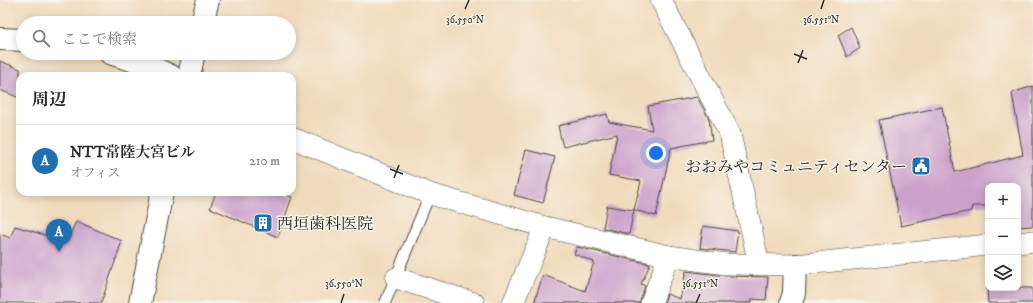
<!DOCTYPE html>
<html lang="ja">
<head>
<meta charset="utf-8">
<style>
	:root { --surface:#fff; --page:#f2f2f3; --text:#2b2b33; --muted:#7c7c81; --line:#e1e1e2; --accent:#1f6fb2 }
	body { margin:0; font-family:"IM FELL DW Pica","Noto Serif JP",serif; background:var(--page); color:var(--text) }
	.controls { position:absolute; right:12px; bottom:12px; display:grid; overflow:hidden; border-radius:8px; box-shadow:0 2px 10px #0003 }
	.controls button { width:36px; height:36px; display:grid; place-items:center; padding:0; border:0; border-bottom:1px solid var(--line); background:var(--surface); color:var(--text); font:20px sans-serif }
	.you { position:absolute; left:656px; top:153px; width:14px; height:14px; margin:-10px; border:3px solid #fff; border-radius:50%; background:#1a73e8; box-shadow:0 0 0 6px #1a73e833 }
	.badge { display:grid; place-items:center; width:26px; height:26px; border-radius:50%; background:var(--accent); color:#fff; font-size:13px; font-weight:700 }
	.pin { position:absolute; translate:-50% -33px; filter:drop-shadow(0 1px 2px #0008) }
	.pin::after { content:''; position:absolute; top:21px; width:14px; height:12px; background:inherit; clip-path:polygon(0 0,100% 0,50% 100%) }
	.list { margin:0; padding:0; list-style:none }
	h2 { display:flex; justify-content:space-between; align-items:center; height:52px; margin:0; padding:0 16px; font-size:17px }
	h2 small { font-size:13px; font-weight:400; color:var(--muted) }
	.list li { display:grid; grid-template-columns:26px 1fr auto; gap:12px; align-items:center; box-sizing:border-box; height:72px; padding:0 16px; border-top:1px solid var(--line) }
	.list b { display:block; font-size:15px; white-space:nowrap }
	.list p { margin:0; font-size:13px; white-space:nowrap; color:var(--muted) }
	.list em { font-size:13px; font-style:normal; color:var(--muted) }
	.icon { flex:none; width:22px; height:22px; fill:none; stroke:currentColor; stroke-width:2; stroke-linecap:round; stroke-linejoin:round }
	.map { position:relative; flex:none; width:1033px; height:303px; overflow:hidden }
	.search { position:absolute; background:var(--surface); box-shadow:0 2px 10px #0003; left:16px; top:16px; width:280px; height:44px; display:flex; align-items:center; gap:10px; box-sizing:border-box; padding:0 14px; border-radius:22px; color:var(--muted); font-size:15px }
	.panel { position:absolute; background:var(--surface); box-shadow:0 2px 10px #0003; left:16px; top:72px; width:280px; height:124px; border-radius:12px }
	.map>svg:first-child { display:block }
	.building { fill:#cca2cd }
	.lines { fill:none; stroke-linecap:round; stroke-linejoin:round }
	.service-casing { stroke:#494541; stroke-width:12 }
	.minor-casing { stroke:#494541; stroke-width:22 }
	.tertiary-casing { stroke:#494541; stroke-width:24 }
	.primary-casing { stroke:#494541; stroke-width:24 }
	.service { stroke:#fff; stroke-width:10 }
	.minor { stroke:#fff; stroke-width:21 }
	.tertiary { stroke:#fff; stroke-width:22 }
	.primary { stroke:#fff; stroke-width:22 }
	.ticks { fill:none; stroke:#2b2b2b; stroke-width:1.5 }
	.labels { text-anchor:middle; stroke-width:3; stroke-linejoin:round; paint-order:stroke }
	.poi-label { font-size:16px; fill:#2b2b2b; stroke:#f7f3e8; text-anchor:end }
	.ticks-label { font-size:10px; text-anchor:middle; fill:#2b2b2b; stroke:#f7f3e8; stroke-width:3; stroke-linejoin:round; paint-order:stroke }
</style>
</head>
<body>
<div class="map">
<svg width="1033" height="303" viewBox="0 0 1033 303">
	<rect width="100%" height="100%" fill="#f7f3e8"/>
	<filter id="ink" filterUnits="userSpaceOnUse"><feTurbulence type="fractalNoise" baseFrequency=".025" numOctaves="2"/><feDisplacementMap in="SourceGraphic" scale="8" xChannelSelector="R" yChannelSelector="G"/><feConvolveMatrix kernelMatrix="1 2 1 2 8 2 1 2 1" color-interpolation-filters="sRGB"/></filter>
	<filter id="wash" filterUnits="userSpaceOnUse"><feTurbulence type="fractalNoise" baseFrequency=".012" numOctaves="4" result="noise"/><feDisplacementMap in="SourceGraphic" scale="16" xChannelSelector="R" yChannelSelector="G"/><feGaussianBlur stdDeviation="0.9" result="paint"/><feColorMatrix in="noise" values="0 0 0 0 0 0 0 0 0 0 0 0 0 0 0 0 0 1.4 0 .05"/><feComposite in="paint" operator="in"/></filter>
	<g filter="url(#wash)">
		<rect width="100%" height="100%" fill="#f1dbbc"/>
		<g id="blocks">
			<!-- building -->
			<g class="building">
				<polygon points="851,27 860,48 847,57 838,35"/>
				<polygon points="0,61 20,69 20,98 0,90"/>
				<polygon points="1033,86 1033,226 1018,227 1018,186 988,186 988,206 972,206 971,211 901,226 879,120 942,107 955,172 1023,155 1012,93"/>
				<polygon points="697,97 709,119 712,140 671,148 656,216 634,210 641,181 609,175 617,134 563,147 558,126 607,114 609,122 652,130 648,106"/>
				<polygon points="526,150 555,157 543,203 514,195"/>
				<polygon points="216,192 278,192 292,197 278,237 210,208"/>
				<polygon points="607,206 634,210 629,234 603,228"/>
				<polygon points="76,221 122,241 101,303 0,303 0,234 10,238 15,226 67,242"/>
				<polygon points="703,226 738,231 735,252 700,248"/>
				<polygon points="577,247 650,264 641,284 645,286 639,303 534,303 543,275 585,291 594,262 574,254"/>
				<polygon points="686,271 726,276 768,277 766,300 752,299 751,303 664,303 667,294 680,299"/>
				<polygon points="987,288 1032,288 1033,303 988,303"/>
			</g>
		</g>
	</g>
	<g filter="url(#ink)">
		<use href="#blocks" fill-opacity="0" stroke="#494541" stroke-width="1"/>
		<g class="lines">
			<!-- service casing -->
			<g class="service-casing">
				<polyline id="service" points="385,303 430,194"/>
			</g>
			<!-- minor casing -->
			<g class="minor-casing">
				<g id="minor">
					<polyline points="661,0 730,134 759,264"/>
					<polyline points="292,138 430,194 545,227 669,256 703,261 727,264 795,265 988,245"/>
					<polyline points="1018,243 1033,241"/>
					<polyline points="396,278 474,303"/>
					<polyline points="513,303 545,227"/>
					<polyline points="651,303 669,256"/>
				</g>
			</g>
			<!-- tertiary casing -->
			<g class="tertiary-casing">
				<g id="tertiary">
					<polyline points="0,39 23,40"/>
					<polyline points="110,53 147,65 171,76"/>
					<polyline points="791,303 794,293 795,265"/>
				</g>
			</g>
			<!-- primary casing -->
			<g class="primary-casing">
				<g id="primary">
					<polyline points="202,23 208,0"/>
					<polyline points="189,76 194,53"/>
					<polyline points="140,303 162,192"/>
				</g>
			</g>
			<!-- service -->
			<use href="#service" class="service"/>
			<!-- minor -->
			<use href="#minor" class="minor"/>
			<!-- tertiary -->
			<use href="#tertiary" class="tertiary"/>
			<!-- primary -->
			<use href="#primary" class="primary"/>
		</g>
	</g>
	<!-- ticks -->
	<path class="ticks" d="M465 9 469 0M821 9 824 0M794 54 807 59M798 63 803 50M390 169 403 174M394 178 399 165M341 303 344 294M696 303 700 294"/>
	<!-- icons -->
	<defs>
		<g id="civic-square" transform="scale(1)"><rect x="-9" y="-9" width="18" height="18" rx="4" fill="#1f6fb2" stroke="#f7f3e8"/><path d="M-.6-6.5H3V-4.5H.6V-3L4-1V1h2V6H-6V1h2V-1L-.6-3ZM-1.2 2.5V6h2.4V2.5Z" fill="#fff"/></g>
		<g id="building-square" transform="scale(1)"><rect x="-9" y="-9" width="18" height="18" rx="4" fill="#1f6fb2" stroke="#f7f3e8"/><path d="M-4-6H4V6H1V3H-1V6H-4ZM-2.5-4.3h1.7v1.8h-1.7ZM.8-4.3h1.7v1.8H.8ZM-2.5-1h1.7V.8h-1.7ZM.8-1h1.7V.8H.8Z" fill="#fff"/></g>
	</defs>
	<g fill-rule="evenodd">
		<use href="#civic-square" x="921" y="166"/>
		<use href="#building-square" x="263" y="223"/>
	</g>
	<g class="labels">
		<!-- poi labels -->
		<g class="poi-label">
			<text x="907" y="172">おおみやコミュニティセンター</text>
			<text x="277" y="229" text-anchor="start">西垣歯科医院</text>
		</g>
	</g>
	<g class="ticks-label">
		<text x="465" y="23">36.550°N</text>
		<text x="821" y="23">36.551°N</text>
		<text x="344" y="287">36.550°N</text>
		<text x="700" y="287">36.551°N</text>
	</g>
</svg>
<div class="controls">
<button>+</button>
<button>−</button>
<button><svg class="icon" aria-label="layers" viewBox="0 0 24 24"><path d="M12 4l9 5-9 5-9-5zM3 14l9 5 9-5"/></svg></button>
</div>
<div class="you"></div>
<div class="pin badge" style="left:59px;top:252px">A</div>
<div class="search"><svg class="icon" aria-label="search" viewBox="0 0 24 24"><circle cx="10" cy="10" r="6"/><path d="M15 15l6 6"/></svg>ここで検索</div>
<section class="panel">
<h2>周辺<small></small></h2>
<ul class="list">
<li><span class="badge">A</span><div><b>NTT常陸大宮ビル</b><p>オフィス</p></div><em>210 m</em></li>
</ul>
</section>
</div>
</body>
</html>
